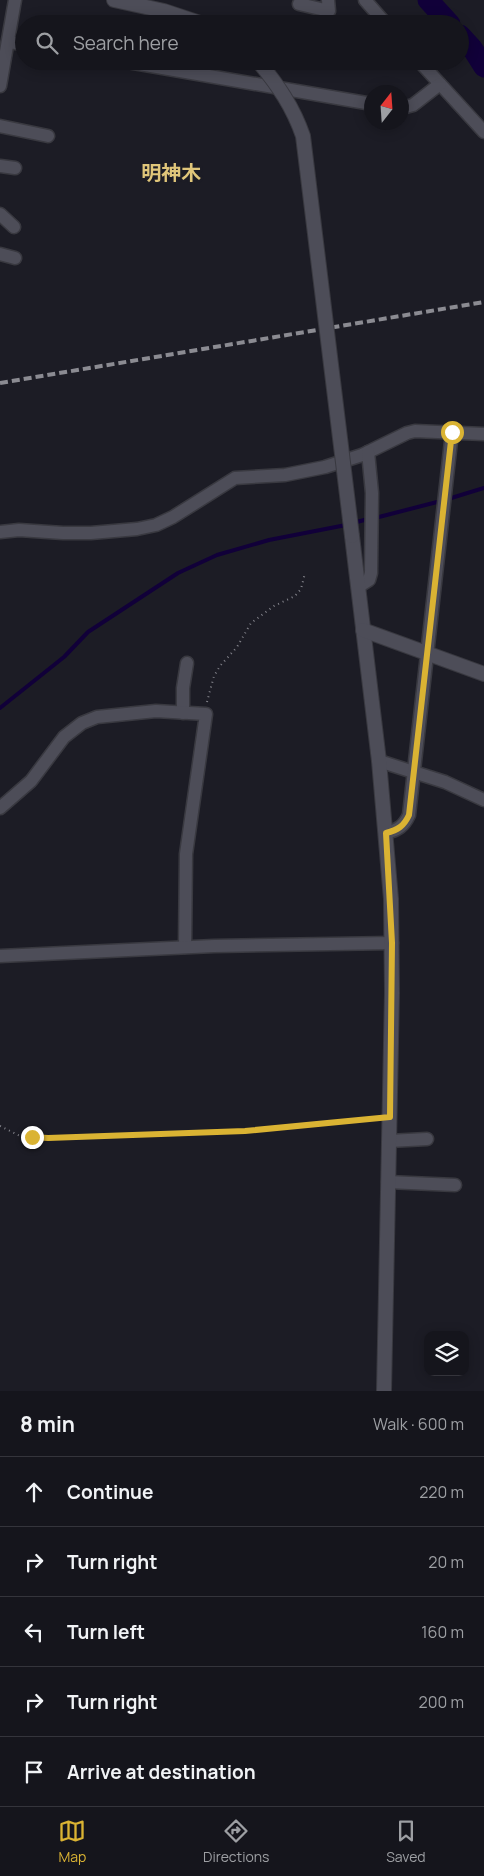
<!DOCTYPE html>
<html lang="en">
<head>
<meta charset="utf-8">
<style>
	:root { --surface:#15151c; --page:#1e1e25; --text:#f1f3f6; --muted:#9d9fa3; --line:#34343b; --accent:#dab333 }
	body { margin:0; font-family:Manrope,"Noto Sans JP",sans-serif; background:var(--page); color:var(--text) }
	.controls { position:absolute; right:15px; bottom:15px; display:grid; overflow:hidden; border-radius:10px; box-shadow:0 2px 12px #0003 }
	.controls button { width:45px; height:45px; display:grid; place-items:center; padding:0; border:0; border-bottom:1px solid var(--line); background:var(--surface); color:var(--text); font:25px sans-serif }
	.compass { position:absolute; left:364px; top:85px; width:45px; height:45px; border-radius:50%; background:var(--surface); box-shadow:0 2px 12px #0003; rotate:17deg }
	.stop { position:absolute; width:15px; height:15px; margin:-11px; border:4px solid #dab333; border-radius:50%; background:#fff }
	.stop.end { background:#dab333; border-color:#fff; box-shadow:0 1px 5px #0008 }
	.list { margin:0; padding:0; list-style:none }
	h2 { display:flex; justify-content:space-between; align-items:center; height:65px; margin:0; padding:0 20px; font-size:21px }
	h2 small { font-size:16px; font-weight:400; color:var(--muted) }
	.list li { display:grid; grid-template-columns:32px 1fr auto; gap:15px; align-items:center; box-sizing:border-box; height:70px; padding:0 20px; border-top:1px solid var(--line) }
	.list b { display:block; font-size:19px; white-space:nowrap }
	.list em { font-size:16px; font-style:normal; color:var(--muted) }
	.icon { flex:none; width:28px; height:28px; fill:none; stroke:currentColor; stroke-width:2; stroke-linecap:round; stroke-linejoin:round }
	.map { position:relative; flex:none; width:484px; height:1391px; overflow:hidden }
	.search { position:absolute; background:var(--surface); box-shadow:0 2px 12px #0003; left:15px; right:15px; top:15px; height:55px; display:flex; align-items:center; gap:12px; box-sizing:border-box; padding:0 18px; border-radius:28px; color:var(--muted); font-size:19px }
	.sheet { height:415px; background:var(--surface) }
	nav { display:flex; justify-content:space-around; align-items:center; box-sizing:border-box; height:70px; border-top:1px solid var(--line); background:var(--surface); font-size:14px; color:var(--muted) }
	nav a { display:grid; justify-items:center; gap:2px }
	nav .on { color:var(--accent) }
	.map>svg:first-child { display:block }
	.lines { fill:none; stroke-linecap:round; stroke-linejoin:round }
	.stream { stroke:#110039; stroke-width:4 }
	.river { stroke:#110039; stroke-width:21 }
	.minor-casing { stroke:#393940; stroke-width:15 }
	.tertiary-casing { stroke:#393940; stroke-width:16 }
	.path { stroke:#84848c; stroke-width:2; stroke-dasharray:1 4; stroke-linecap:butt }
	.minor { stroke:#4d4d58; stroke-width:12 }
	.tertiary { stroke:#4d4d58; stroke-width:14 }
	.rail { stroke:#8b8b92; stroke-width:4; stroke-dasharray:8 4; stroke-linecap:butt }
	.tertiary-bridge-casing { stroke:#393940; stroke-width:16; stroke-linecap:butt }
	.tertiary-bridge { stroke:#4d4d58; stroke-width:14 }
	.route { stroke:#dab333; stroke-width:6 }
	.labels { text-anchor:middle; stroke-width:5; stroke-linejoin:round; paint-order:stroke }
	.quarter-label { font-size:20px; font-weight:bold; fill:#e0c67a; stroke:#1c1c25 }
</style>
</head>
<body>
<div class="map">
<svg width="484" height="1391" viewBox="0 0 484 1391">
	<rect width="100%" height="100%" fill="#1c1c25"/>
	<g class="lines">
		<!-- stream -->
		<g class="stream">
			<polyline points="448,499 484,488"/>
			<polyline points="375,518 441,501"/>
			<polyline points="353,523 368,519"/>
			<polyline points="0,708 64,657 88,632 178,573 217,555 269,540 346,525"/>
		</g>
		<!-- river -->
		<g class="river">
			<polyline points="428,0 450,24"/>
			<polyline points="460,35 472,48 484,67"/>
		</g>
		<!-- minor casing -->
		<g class="minor-casing">
			<g id="minor">
				<polyline points="365,0 386,24"/>
				<polyline points="299,4 329,11 328,0"/>
				<polyline points="8,42 24,44"/>
				<polyline points="122,61 372,104"/>
				<polyline points="419,61 484,132"/>
				<polyline points="0,86 15,0"/>
				<polyline points="402,108 413,105 440,84"/>
				<polyline points="0,126 48,136"/>
				<polyline points="0,166 15,168"/>
				<polyline points="0,214 14,227"/>
				<polyline points="0,254 15,258"/>
				<polyline points="0,532 19,530 63,533 91,533 137,529 156,525 173,517 235,478 285,475 325,467 362,455 407,433 415,431 484,434"/>
				<polyline points="358,587 369,580 371,573 372,493 368,452"/>
				<polyline points="183,713 183,688 187,663"/>
				<polyline points="379,761 445,782 484,800"/>
				<polyline points="0,808 31,781 64,737 82,723 97,717 156,711 206,714 186,854 185,947"/>
				<path d="M386 833C398 830 404 826 409 815L452 432"/>
				<polyline points="0,956 214,946 392,943"/>
				<polyline points="389,1141 427,1139"/>
				<polyline points="388,1182 455,1185"/>
			</g>
		</g>
		<!-- tertiary casing -->
		<g class="tertiary-casing">
			<g id="tertiary">
				<polyline points="114,0 164,11 203,24"/>
				<polyline points="352,536 379,761 391,899 392,993 384,1391"/>
				<polyline points="363,630 484,674"/>
			</g>
		</g>
		<!-- path -->
		<g class="path">
			<polyline points="207,702 214,676 220,666 237,647 251,623 274,606 295,596 301,589 305,573"/>
			<polyline points="0,1126 20,1136 48,1138 245,1131 378,1118"/>
		</g>
		<!-- minor -->
		<use href="#minor" class="minor"/>
		<!-- tertiary -->
		<use href="#tertiary" class="tertiary"/>
		<!-- rail -->
		<polyline class="rail" points="0,383 484,302"/>
		<!-- tertiary-bridge casing -->
		<g class="tertiary-bridge-casing">
			<path id="tertiary-bridge" d="M258 61C278 85 293 107 303 136L352 536"/>
		</g>
		<!-- tertiary-bridge -->
		<use href="#tertiary-bridge" class="tertiary-bridge"/>
	</g>
	<g class="lines">
		<!-- route -->
		<path class="route" d="M32 1137 48 1138 245 1131 390 1117 392 943 386 833C398 830 404 826 409 815L452 432"/>
	</g>
	<g class="labels">
		<!-- quarter labels -->
		<g class="quarter-label">
			<text x="171" y="180">明神木</text>
		</g>
	</g>
</svg>
<div class="controls">
<button><svg class="icon" aria-label="layers" viewBox="0 0 24 24"><path d="M12 4l9 5-9 5-9-5zM3 14l9 5 9-5"/></svg></button>
</div>
<svg class="compass" viewBox="-18 -18 36 36"><path d="M0-13l5 13h-10z" fill="#e53935"/><path d="M0 13l5-13h-10z" fill="#9d9fa3"/></svg>
<div class="stop" style="left:452px;top:432px"></div>
<div class="stop end" style="left:32px;top:1137px"></div>
<div class="search"><svg class="icon" aria-label="search" viewBox="0 0 24 24"><circle cx="10" cy="10" r="6"/><path d="M15 15l6 6"/></svg>Search here</div>
</div>
<section class="sheet">
<h2>8 min<small>Walk · 600 m</small></h2>
<ul class="list">
<li><svg class="icon" aria-label="ahead" viewBox="0 0 24 24"><path d="M12 20V5M6 11l6-6 6 6"/></svg><div><b>Continue</b></div><em>220 m</em></li>
<li><svg class="icon" aria-label="right" viewBox="0 0 24 24"><path d="M7 20v-9h11M14 6l5 5-5 5"/></svg><div><b>Turn right</b></div><em>20 m</em></li>
<li><svg class="icon" aria-label="left" viewBox="0 0 24 24"><path d="M17 20v-9H6M10 6l-5 5 5 5"/></svg><div><b>Turn left</b></div><em>160 m</em></li>
<li><svg class="icon" aria-label="right" viewBox="0 0 24 24"><path d="M7 20v-9h11M14 6l5 5-5 5"/></svg><div><b>Turn right</b></div><em>200 m</em></li>
<li><svg class="icon" aria-label="arrive" viewBox="0 0 24 24"><path d="M6 21V4h12l-3 4 3 4H6"/></svg><div><b>Arrive at destination</b></div></li>
</ul>
</section>
<nav>
<a class="on"><svg class="icon" aria-label="map" viewBox="0 0 24 24"><path d="M3 6l6-2 6 2 6-2v14l-6 2-6-2-6 2zM9 4v14M15 6v14"/></svg>Map</a>
<a><svg class="icon" aria-label="directions" viewBox="0 0 24 24"><path d="M12 3l9 9-9 9-9-9zM9 14v-3h6M13 9l2 2-2 2"/></svg>Directions</a>
<a><svg class="icon" aria-label="saved" viewBox="0 0 24 24"><path d="M7 4h10v16l-5-4-5 4z"/></svg>Saved</a>
</nav>
</body>
</html>
